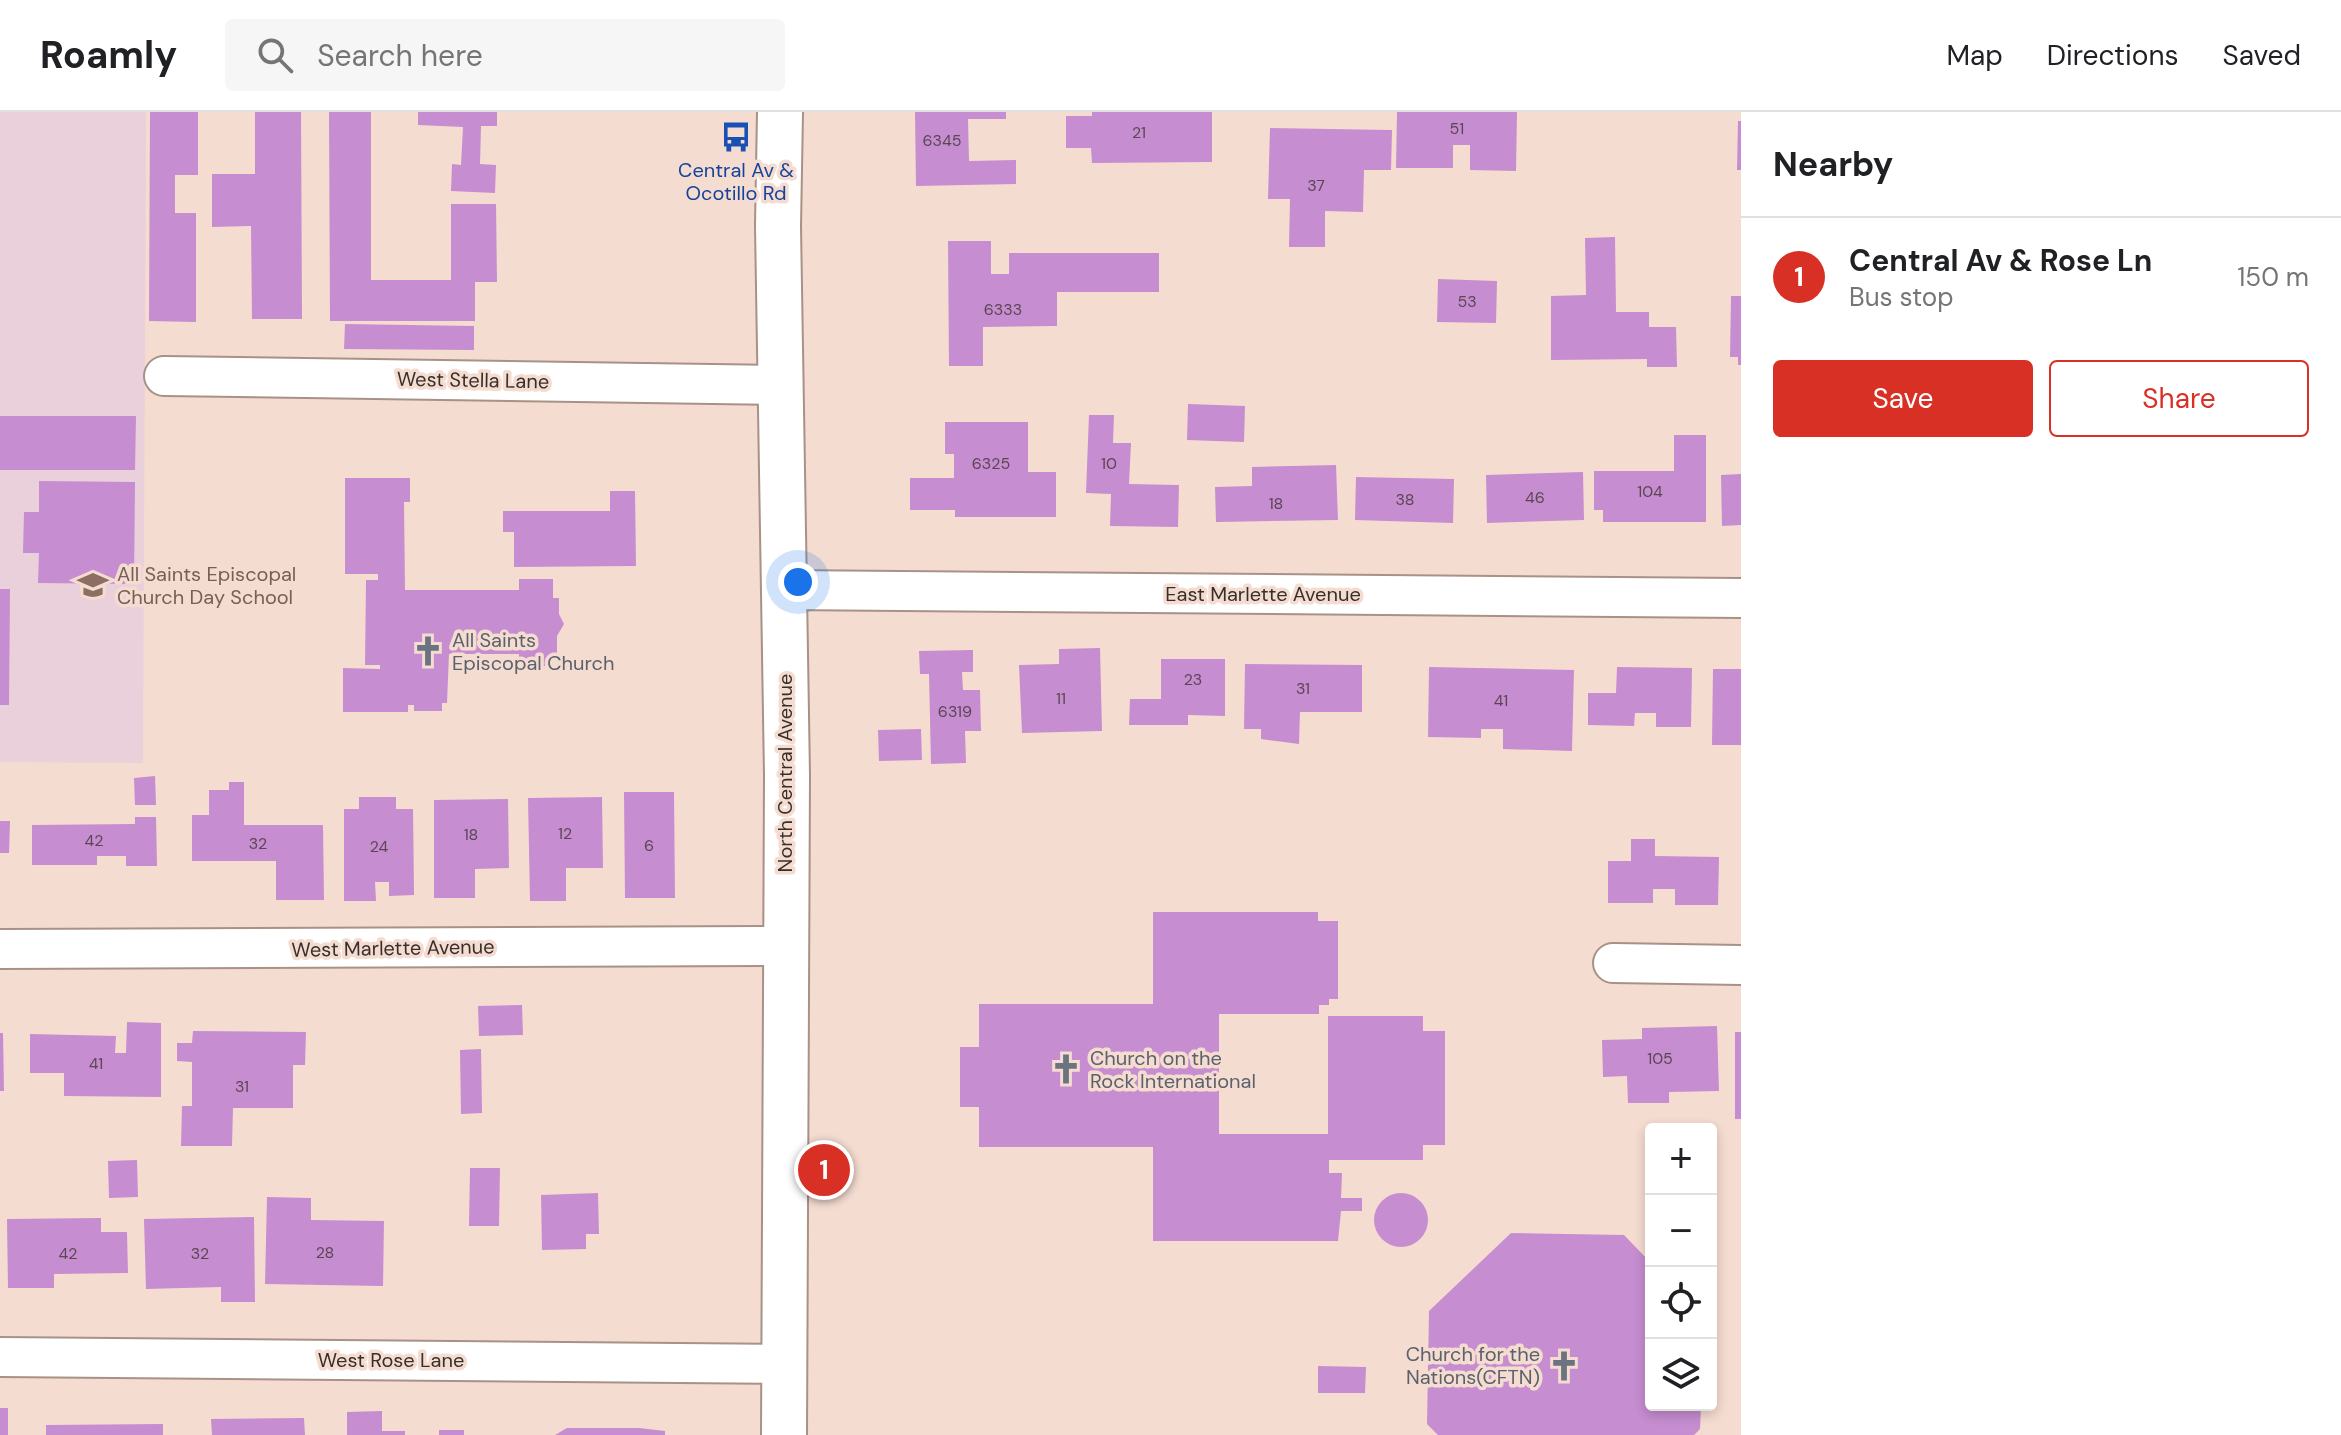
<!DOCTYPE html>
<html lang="en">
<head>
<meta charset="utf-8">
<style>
	:root { --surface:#fff; --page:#f6f6f6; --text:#202124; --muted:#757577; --line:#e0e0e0; --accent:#d93025 }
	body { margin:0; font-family:"DM Sans",sans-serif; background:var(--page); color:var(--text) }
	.controls { position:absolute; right:24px; bottom:24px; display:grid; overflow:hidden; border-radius:8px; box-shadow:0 4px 12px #0003 }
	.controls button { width:72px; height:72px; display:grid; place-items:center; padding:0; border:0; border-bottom:2px solid var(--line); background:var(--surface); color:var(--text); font:40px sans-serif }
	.you { position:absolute; left:798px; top:470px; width:28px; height:28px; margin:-20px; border:6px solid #fff; border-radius:50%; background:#1a73e8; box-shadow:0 0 0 12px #1a73e833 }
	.badge { display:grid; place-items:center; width:52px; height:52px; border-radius:50%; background:var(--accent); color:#fff; font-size:26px; font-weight:700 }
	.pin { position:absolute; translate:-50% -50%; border:4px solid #fff; box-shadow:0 2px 8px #0006 }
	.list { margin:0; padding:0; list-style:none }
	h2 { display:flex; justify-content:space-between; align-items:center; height:104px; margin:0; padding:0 32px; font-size:34px }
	h2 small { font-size:26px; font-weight:400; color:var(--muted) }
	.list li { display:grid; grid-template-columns:52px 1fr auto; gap:24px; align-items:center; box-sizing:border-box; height:120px; padding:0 32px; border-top:2px solid var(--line) }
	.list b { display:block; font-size:30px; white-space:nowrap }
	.list p { margin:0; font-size:26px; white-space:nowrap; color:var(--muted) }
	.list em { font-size:26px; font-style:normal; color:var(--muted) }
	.actions { display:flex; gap:16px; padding:24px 32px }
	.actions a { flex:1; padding:18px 0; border:2px solid var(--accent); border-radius:8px; text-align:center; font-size:28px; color:var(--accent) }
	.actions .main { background:var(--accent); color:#fff }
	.icon { flex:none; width:44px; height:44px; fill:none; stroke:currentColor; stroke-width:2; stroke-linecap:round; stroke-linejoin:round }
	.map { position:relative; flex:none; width:1741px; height:1323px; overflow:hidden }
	header { display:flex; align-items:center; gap:48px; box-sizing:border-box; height:112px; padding:0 40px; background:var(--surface); border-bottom:2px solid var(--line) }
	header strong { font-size:38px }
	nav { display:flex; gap:44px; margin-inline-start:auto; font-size:28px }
	.search { width:560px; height:72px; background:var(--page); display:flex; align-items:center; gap:20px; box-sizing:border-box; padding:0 28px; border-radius:8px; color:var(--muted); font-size:30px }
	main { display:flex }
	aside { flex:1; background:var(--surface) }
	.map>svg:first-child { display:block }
	.education { fill:#e9d0da }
	.building { fill:#c68dd0 }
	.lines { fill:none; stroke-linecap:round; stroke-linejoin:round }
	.minor-casing { stroke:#a89186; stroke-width:42 }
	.major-casing { stroke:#a89186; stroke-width:48 }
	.minor { stroke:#fff; stroke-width:38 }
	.major { stroke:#fff; stroke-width:44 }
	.labels { text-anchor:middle; stroke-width:7; stroke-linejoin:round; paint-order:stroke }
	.number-label { font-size:16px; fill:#5c4654 }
	.transit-label { font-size:20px; fill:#164399; stroke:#f5dcd1 }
	.street-label { font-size:20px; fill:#382f2b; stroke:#f5dcd1 }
	.education-label { font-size:20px; fill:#785e54; stroke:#f5dcd1; text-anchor:start }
	.worship-label { font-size:20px; fill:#5b616d; stroke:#f5dcd1; text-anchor:start }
</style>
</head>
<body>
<header>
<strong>Roamly</strong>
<div class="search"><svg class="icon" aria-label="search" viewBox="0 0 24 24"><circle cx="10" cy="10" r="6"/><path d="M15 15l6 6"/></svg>Search here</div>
<nav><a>Map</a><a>Directions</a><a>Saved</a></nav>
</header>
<main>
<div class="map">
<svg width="1741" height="1323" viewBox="0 0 1741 1323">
	<rect width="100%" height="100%" fill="#f5dcd1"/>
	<!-- education -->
	<polygon class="education" points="0,0 146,0 143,651 0,650"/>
	<!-- building -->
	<g class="building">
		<polygon points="150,0 198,0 198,63 175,63 175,101 196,101 196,210 149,209"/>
		<polygon points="255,0 301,0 302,207 252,207 251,114 212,115 212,62 255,62"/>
		<polygon points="329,0 371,0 371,168 451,168 451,92 496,92 497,170 475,170 475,209 330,209"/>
		<polygon points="418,0 497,0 497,14 481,14 480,52 496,53 495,81 451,79 452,52 461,53 463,15 418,13"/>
		<polygon points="915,0 1006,0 1006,7 968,7 969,49 1016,48 1016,72 916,74"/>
		<polygon points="1092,0 1212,0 1212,50 1092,51 1091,36 1066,36 1066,4 1092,4"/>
		<polygon points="1397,0 1517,0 1516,59 1470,58 1470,33 1453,33 1453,56 1396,56"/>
		<polygon points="1738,9 1741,9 1741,58 1737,58"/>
		<polygon points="1270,16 1392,18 1391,58 1364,58 1363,100 1325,99 1325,135 1289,135 1290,87 1268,87"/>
		<polygon points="1615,125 1616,200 1649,200 1649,215 1676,215 1677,255 1647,255 1647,247 1551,248 1551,184 1586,183 1585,126"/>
		<polygon points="948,129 991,129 991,162 1009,162 1009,141 1159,141 1159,180 1057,180 1057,214 983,215 983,254 949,254"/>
		<polygon points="1438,167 1497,169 1496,211 1437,210"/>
		<polygon points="1731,184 1741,184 1741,253 1738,253 1738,245 1730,245"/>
		<polygon points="345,212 474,214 474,238 344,237"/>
		<polygon points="1188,292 1245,294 1244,330 1187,328"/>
		<polygon points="1089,303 1114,303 1113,331 1131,331 1129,372 1179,373 1178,415 1110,414 1111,382 1086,381"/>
		<polygon points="0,304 136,304 135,358 0,358"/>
		<polygon points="945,310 1028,310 1028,360 1056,360 1056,405 955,405 955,398 910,398 910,366 954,366 954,342 945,342"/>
		<polygon points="1674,323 1706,323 1706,410 1603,410 1603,398 1594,398 1594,359 1674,359"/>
		<polygon points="1336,353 1338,408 1216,410 1215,375 1252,374 1252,355"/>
		<polygon points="1583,360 1584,408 1487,411 1486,363"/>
		<polygon points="1741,362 1741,413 1722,414 1721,363"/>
		<polygon points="1356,365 1454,367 1453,411 1355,408"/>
		<polygon points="345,366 410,366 410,390 404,390 405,478 519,478 519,467 553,467 553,486 559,486 559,502 564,512 557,524 557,548 553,548 553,554 519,554 519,542 449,542 447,591 442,591 442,599 414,599 414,593 408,593 408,600 343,600 343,556 380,557 380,553 365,553 366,468 378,468 378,462 345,462"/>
		<polygon points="39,369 135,370 134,472 38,471 39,441 23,441 24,400 39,400"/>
		<polygon points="610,379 635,379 636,454 514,455 514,420 503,420 503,399 610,399"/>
		<polygon points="0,477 10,477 9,593 0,593"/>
		<polygon points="1100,536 1102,619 1022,621 1019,553 1059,552 1059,537"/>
		<polygon points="973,538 973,560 962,560 963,578 980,578 981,619 965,619 966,651 931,652 929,562 920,562 919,539"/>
		<polygon points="1161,547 1225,547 1225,604 1188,603 1188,613 1129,613 1130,587 1161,587"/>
		<polygon points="1245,552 1362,553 1362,600 1300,600 1299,632 1261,627 1261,617 1244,617"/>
		<polygon points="1429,555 1574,558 1572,639 1503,637 1503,617 1481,617 1481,626 1428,625"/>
		<polygon points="1617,555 1692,556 1691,615 1656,615 1656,601 1635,601 1634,614 1588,613 1588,581 1616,581"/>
		<polygon points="1713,557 1741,557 1741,633 1712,633"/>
		<polygon points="921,617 922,648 879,649 878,618"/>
		<polygon points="155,664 156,693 135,693 134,666"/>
		<polygon points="229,670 244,670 244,713 323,713 324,788 276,788 276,749 192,749 192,703 209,703 209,678 229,678"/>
		<polygon points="624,680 674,680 675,786 625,786"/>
		<polygon points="359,685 396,685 396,697 413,697 414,783 389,784 389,770 375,770 376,789 344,789 344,697 359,697"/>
		<polygon points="602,685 603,756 566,756 566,789 530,789 528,686"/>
		<polygon points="508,687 509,756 475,757 475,786 434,786 434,688"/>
		<polygon points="135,705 156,705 157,754 126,754 126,744 97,744 97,753 32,753 32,713 135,712"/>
		<polygon points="0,709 10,709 9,741 0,741"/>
		<polygon points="1631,727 1655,727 1655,744 1719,745 1718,793 1675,793 1675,777 1653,777 1653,791 1608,791 1608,749 1631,749"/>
		<polygon points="1153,800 1318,800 1318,809 1338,809 1338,887 1329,887 1329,893 1319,893 1319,902 1219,902 1219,1022 1328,1022 1328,904 1423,904 1423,919 1445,919 1445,1033 1423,1033 1423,1048 1329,1048 1329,1061 1342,1061 1341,1086 1362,1086 1362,1099 1341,1099 1338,1129 1153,1129 1153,1035 979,1035 979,995 960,995 960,935 979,935 979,892 1153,892"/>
		<polygon points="522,893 523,923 479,924 478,894"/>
		<polygon points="127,910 161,911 161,985 64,984 64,961 30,961 30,922 116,924 115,941 126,941"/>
		<polygon points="1717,914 1719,979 1669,980 1669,991 1628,991 1627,964 1603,965 1602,928 1642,927 1642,916"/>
		<polygon points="193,919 306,920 305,953 293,953 293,996 233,996 232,1034 181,1034 182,994 192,994 192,950 177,949 177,931 192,931"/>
		<rect x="1735" y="920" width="6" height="87"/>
		<polygon points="0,921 3,921 4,979 0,979"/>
		<polygon points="481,937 482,1001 461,1002 460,938"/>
		<polygon points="137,1048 138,1085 109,1086 108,1049"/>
		<polygon points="470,1056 500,1056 499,1114 469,1114"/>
		<polygon points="598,1081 599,1122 586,1122 586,1137 542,1138 541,1083"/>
		<circle cx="1401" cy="1108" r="27"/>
		<polygon points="267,1085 311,1086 311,1108 384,1109 383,1174 265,1172"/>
		<polygon points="254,1105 255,1190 221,1190 221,1175 146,1177 144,1107"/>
		<polygon points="101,1106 101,1120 127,1120 128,1161 54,1162 54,1176 8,1176 7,1107"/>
		<polygon points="1511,1121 1624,1123 1651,1151 1651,1293 1701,1293 1700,1317 1694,1323 1438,1323 1427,1312 1429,1199"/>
		<polygon points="1318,1254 1366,1255 1365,1281 1318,1281"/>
		<rect x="0" y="1296" width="8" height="27"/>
		<polygon points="382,1299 382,1319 405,1319 405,1323 347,1323 347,1300"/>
		<polygon points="304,1306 305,1323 212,1323 211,1307"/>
		<polygon points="163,1312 163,1323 46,1323 46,1313"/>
		<polygon points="567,1316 639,1316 665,1319 665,1323 555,1323"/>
		<rect x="439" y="1318" width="25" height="5"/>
	</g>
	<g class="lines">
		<!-- minor casing -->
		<g class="minor-casing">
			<g id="minor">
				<polyline points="164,264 782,273"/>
				<polyline points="785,478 1741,486"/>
				<polyline points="0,837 786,834"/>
				<polyline points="1613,851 1741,853"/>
				<polyline points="0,1245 783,1252"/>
			</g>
		</g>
		<!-- major casing -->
		<g class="major-casing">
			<polyline id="major" points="780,0 778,114 787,664 784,1323"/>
		</g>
		<!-- minor -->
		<use href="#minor" class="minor"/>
		<!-- major -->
		<use href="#major" class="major"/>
	</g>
	<!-- icons -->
	<defs>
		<g id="bus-bare" transform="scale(2.4)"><path d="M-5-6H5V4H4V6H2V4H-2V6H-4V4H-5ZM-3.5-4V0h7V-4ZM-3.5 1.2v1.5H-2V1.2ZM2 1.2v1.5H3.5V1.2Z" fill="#1a4fb4" stroke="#f5dcd1" stroke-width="2.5" paint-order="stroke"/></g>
		<g id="school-bare" transform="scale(2.4)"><path d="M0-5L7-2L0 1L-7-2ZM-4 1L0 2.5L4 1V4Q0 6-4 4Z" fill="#8d6e63" stroke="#f5dcd1" stroke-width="2.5" paint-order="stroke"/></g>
		<g id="church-bare" transform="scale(2.4)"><path d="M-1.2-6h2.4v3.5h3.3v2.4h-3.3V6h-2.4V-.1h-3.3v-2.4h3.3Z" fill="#6b7280" stroke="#f5dcd1" stroke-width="2.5" paint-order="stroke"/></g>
	</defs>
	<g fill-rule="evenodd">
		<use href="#bus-bare" x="736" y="25"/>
		<use href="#school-bare" x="93" y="473"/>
		<use href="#church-bare" x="428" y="539"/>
		<use href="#church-bare" x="1066" y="957"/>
		<use href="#church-bare" x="1564" y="1254"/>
	</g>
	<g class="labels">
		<!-- number labels -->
		<g class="number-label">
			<text x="1457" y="22">51</text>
			<text x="1139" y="26">21</text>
			<text x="942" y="34">6345</text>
			<text x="1316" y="79">37</text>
			<text x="1467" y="195">53</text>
			<text x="1003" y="203">6333</text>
			<text x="991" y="357">6325</text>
			<text x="1109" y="357">10</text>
			<text x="1650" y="385">104</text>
			<text x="1535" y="391">46</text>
			<text x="1405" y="393">38</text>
			<text x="1276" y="397">18</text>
			<text x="1193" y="573">23</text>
			<text x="1303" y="582">31</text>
			<text x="1061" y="592">11</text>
			<text x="1501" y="594">41</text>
			<text x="955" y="605">6319</text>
			<text x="565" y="727">12</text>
			<text x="471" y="728">18</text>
			<text x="94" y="734">42</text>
			<text x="258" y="737">32</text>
			<text x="649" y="739">6</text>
			<text x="379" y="740">24</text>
			<text x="1660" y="952">105</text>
			<text x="96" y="957">41</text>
			<text x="242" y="980">31</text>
			<text x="325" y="1146">28</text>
			<text x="68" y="1147">42</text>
			<text x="200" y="1147">32</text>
		</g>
		<!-- transit labels -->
		<g class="transit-label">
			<text x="736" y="65">Central Av &amp;<tspan x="736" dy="23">Ocotillo Rd</tspan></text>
		</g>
		<!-- street labels -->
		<g class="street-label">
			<text transform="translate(473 268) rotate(1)" y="7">West Stella Lane</text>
			<text x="1263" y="489">East Marlette Avenue</text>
			<text transform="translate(785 661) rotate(-90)" y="7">North Central Avenue</text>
			<text transform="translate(393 836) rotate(-1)" y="7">West Marlette Avenue</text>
			<text x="391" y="1255">West Rose Lane</text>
		</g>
		<!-- education labels -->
		<g class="education-label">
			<text x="117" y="469">All Saints Episcopal<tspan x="117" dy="23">Church Day School</tspan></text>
		</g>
		<!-- worship labels -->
		<g class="worship-label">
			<text x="452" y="535">All Saints<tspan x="452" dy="23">Episcopal Church</tspan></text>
			<text x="1090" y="953">Church on the<tspan x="1090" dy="23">Rock International</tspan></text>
			<text x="1540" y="1249" text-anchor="end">Church for the<tspan x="1540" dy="23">Nations(CFTN)</tspan></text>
		</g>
	</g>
</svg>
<div class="controls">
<button>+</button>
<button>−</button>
<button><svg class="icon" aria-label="locate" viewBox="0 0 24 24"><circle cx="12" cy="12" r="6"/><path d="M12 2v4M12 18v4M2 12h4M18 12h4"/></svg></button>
<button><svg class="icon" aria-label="layers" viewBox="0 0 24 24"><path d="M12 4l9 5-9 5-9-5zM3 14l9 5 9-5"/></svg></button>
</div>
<div class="you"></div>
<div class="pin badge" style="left:824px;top:1058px">1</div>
</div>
<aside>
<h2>Nearby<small></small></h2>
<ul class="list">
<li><span class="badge">1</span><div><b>Central Av &amp; Rose Ln</b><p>Bus stop</p></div><em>150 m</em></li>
</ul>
<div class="actions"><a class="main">Save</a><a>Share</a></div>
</aside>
</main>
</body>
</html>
